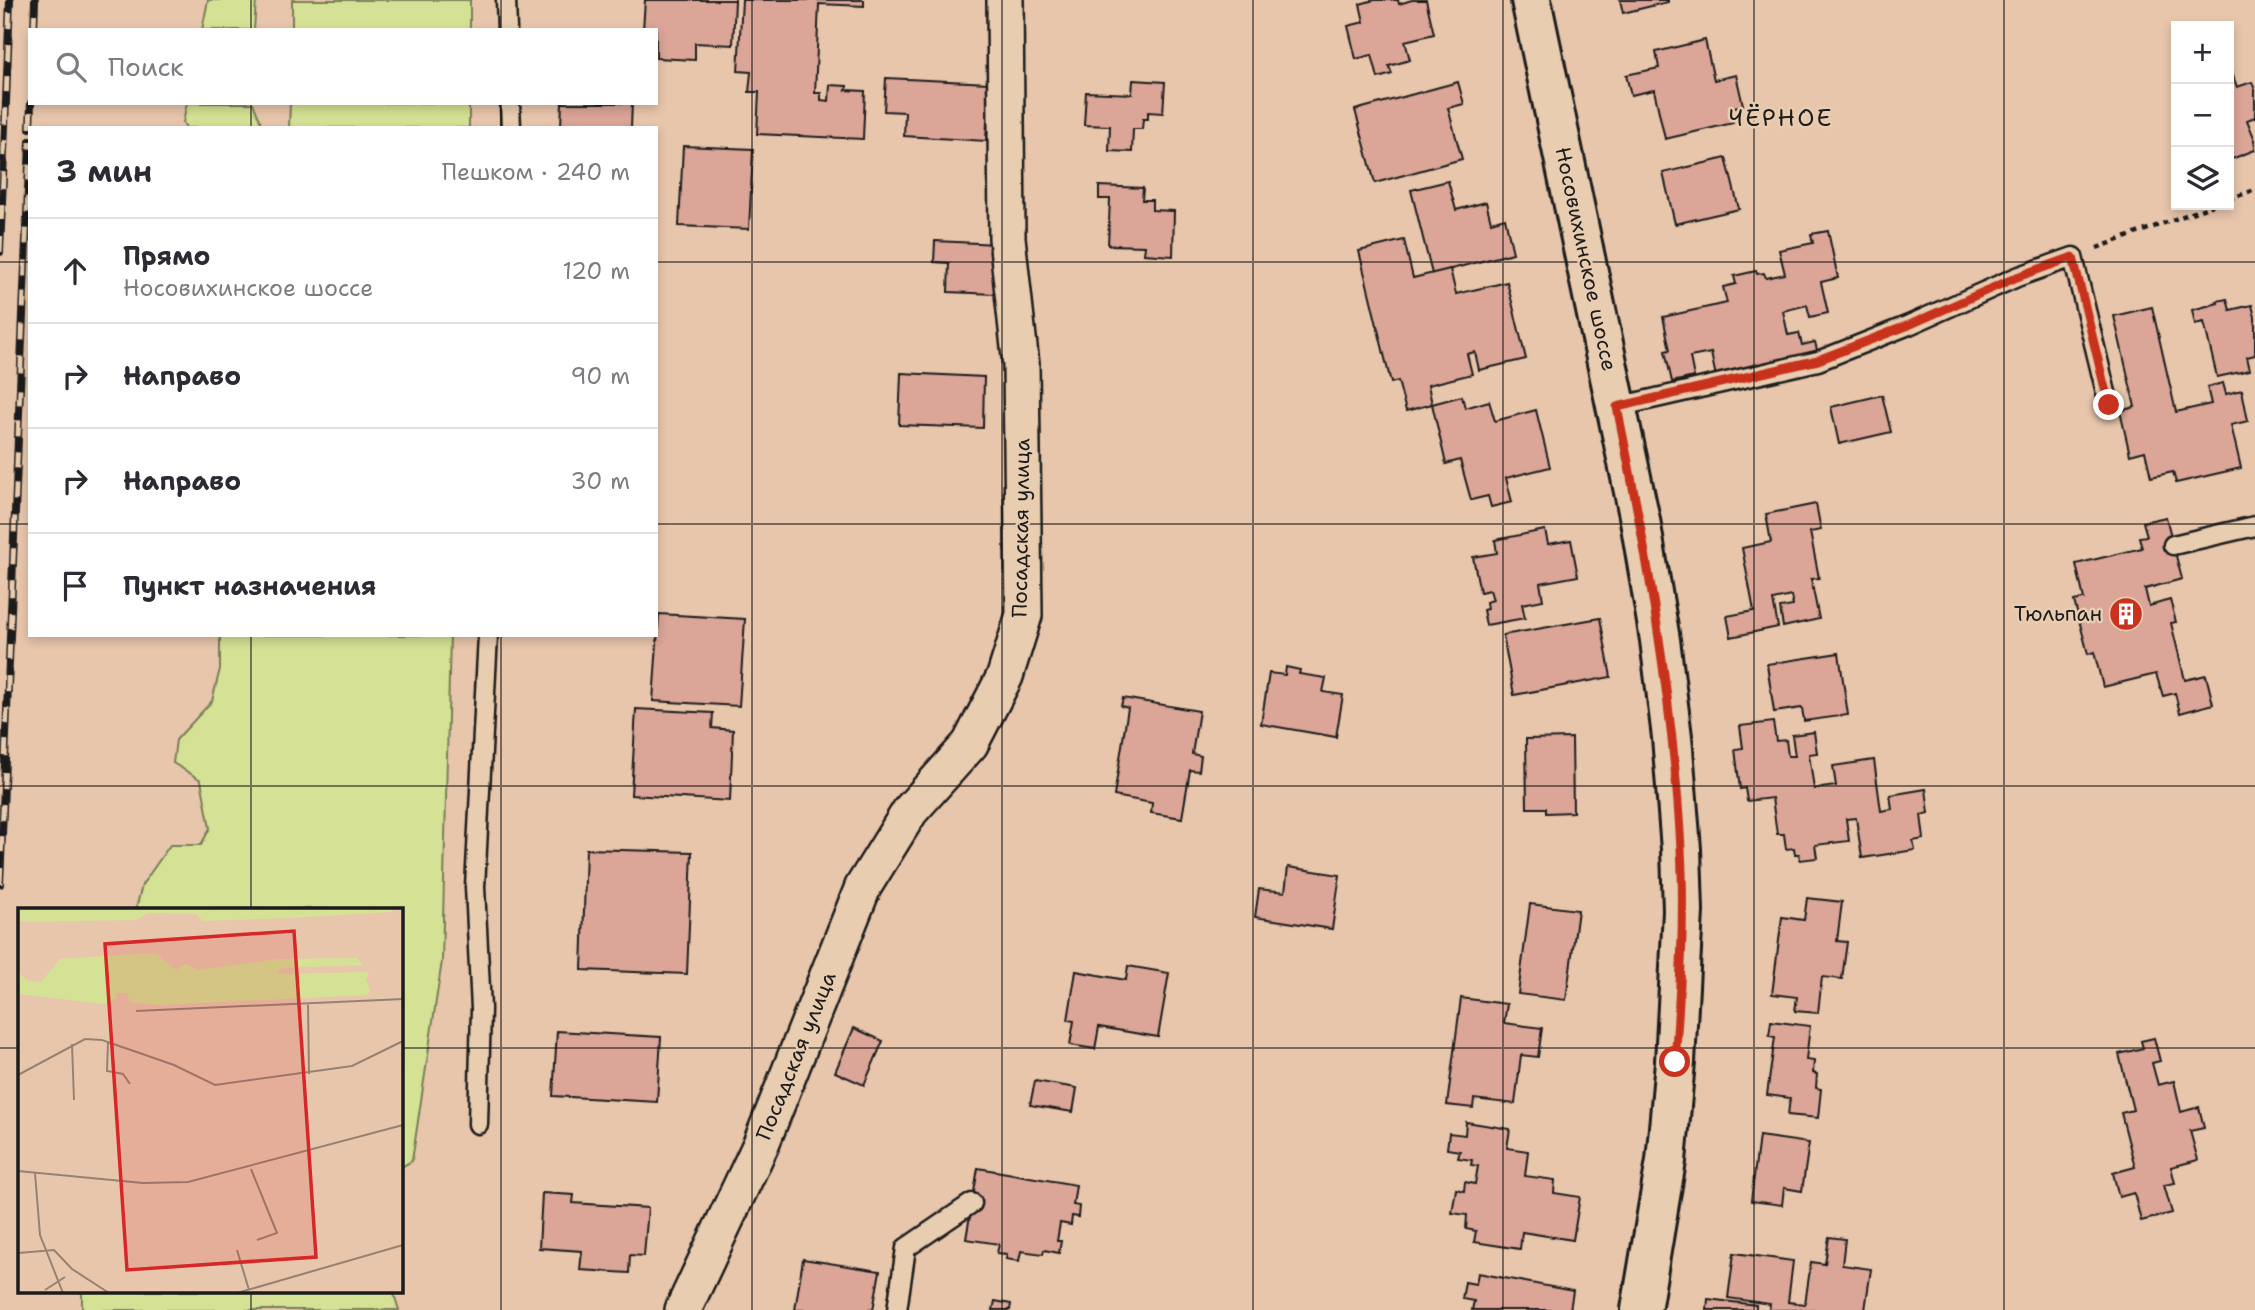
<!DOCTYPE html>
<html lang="ru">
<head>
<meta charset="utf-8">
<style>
	:root { --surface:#fff; --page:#f7f7f7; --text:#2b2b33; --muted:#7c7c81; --line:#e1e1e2 }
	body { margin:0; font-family:"Shantell Sans",sans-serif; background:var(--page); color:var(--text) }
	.controls { position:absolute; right:21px; top:21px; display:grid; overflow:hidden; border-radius:0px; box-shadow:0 4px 10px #0003 }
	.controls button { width:63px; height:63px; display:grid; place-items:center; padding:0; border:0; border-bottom:2px solid var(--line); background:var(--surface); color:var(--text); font:35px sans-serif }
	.stop { position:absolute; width:21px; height:21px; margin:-16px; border:5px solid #c8321e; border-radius:50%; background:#fff }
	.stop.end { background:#c8321e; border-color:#fff; box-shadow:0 2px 7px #0008 }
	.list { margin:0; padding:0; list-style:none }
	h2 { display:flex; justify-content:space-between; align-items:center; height:91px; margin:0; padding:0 28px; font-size:30px }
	h2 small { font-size:23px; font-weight:400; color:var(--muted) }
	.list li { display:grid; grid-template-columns:46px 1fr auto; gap:21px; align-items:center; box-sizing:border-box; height:105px; padding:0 28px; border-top:2px solid var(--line) }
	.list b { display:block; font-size:26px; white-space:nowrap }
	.list p { margin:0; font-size:23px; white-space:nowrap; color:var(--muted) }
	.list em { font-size:23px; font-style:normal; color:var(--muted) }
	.icon { flex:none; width:38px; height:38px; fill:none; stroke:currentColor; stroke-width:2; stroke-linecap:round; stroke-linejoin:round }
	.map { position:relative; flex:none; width:2255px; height:1310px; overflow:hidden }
	.search { position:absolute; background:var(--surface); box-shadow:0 4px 10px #0003; left:28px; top:28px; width:630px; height:77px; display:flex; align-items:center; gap:18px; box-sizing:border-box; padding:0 24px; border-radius:0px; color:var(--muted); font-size:26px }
	.panel { position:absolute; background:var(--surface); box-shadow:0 4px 10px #0003; left:28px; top:126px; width:630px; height:511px; border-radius:0px }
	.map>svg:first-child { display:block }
	.green { fill:#d5e194; stroke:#787e58; stroke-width:2 }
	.building { fill:#dba598; stroke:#1c1c1c; stroke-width:2 }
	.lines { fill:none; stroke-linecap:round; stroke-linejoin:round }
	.lane-casing { stroke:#1c1c1c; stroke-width:23 }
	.street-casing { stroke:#1c1c1c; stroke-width:40 }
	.secondary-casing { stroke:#1c1c1c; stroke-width:44 }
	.path { stroke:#1c1c1c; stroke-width:4.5; stroke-dasharray:5 5; stroke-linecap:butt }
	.lane { stroke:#e9cdb0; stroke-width:18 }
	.street { stroke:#e9cdb0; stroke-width:35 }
	.secondary { stroke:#e9cdb0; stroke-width:38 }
	.rail-casing { stroke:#1c1c1c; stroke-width:8 }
	.rail { stroke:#e9cdb0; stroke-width:5; stroke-dasharray:16; stroke-linecap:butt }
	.route { stroke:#c8321e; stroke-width:9 }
	.grid { fill:none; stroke:#1c1c1c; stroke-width:2; stroke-opacity:0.55 }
	.labels { text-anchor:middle; stroke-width:5; stroke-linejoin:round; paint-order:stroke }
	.street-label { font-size:21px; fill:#1c1c1c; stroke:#e9cdb0 }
	.poi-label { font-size:21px; fill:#1c1c1c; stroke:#e9cdb0; text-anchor:end }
	.quarter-label { font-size:24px; letter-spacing:2px; fill:#1c1c1c; stroke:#e9cdb0 }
	.inset-road { fill:none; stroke:#968272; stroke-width:2 }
	.view { fill:#d62828; fill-opacity:0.15; stroke:#d62828; stroke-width:3.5 }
	.inset-edge { fill:none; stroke:#1c1c1c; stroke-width:3.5 }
</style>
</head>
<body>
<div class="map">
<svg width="2255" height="1310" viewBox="0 0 2255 1310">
	<rect width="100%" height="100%" fill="#e8c6ac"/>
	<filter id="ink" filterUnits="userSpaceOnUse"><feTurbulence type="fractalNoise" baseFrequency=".0143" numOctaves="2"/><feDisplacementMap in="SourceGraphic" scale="14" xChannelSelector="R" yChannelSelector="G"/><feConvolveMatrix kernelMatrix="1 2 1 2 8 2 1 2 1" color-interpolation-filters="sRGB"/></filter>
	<g filter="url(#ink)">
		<!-- green -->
		<g class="green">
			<polygon points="208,0 256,0 254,30 202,30"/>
			<rect x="292" y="0" width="178" height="30"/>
			<polygon points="187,103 253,103 263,128 186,128 183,122"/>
			<polygon points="290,103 469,103 469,128 289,128"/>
			<polygon points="220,635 450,635 442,961 412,1161 401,1167 401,909 136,909 142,885 170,845 201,845 210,828 201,780 173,763 176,740 212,701 220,669"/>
			<polygon points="82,1291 393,1291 399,1310 82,1310"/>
		</g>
		<!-- building -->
		<g class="building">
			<polygon points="645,0 735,0 733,45 695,43 695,60 656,58 656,30 643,30"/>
			<polygon points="742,0 864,0 864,6 819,4 815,93 821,93 821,100 829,101 830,85 847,86 846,90 865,91 863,139 757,134 759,92 749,92 751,72 738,71"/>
			<polygon points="1374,0 1398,0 1399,4 1412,0 1426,0 1434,34 1405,41 1410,60 1389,66 1392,74 1378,78 1372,55 1356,59 1348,26 1364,22 1360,4"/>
			<polygon points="1620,0 1668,0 1668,2 1623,13"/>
			<polygon points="1705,40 1714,80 1736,75 1743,105 1730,108 1733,123 1665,139 1654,90 1631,95 1626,75 1659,68 1656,52"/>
			<polygon points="2229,64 2237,87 2252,82 2255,90 2255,117 2247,120 2255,140 2255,150 2229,160"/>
			<polygon points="886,78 989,83 986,141 904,136 905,112 884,111"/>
			<polygon points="1133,80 1165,82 1163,113 1148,112 1148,119 1143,119 1142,129 1133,129 1132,152 1109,151 1110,126 1084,125 1086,92 1132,94"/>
			<polygon points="1458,82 1464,104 1448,108 1462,159 1375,183 1355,110"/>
			<polygon points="562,103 632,103 631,128 561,126"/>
			<polygon points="683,146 753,149 749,229 679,226"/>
			<polygon points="1726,158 1739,209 1675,224 1663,173"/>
			<polygon points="1448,181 1456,210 1486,202 1491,222 1505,218 1513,253 1432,274 1411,190"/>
			<polygon points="1099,186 1143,188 1142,200 1152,200 1152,210 1174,211 1173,256 1144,254 1145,246 1108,245 1110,199 1099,199"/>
			<polygon points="1828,231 1838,278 1821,282 1828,313 1810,317 1807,305 1783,311 1788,335 1799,333 1802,345 1815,342 1818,354 1716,377 1711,353 1690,357 1694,377 1672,382 1665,351 1670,350 1663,317 1727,303 1723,287 1736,284 1734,276 1756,271 1757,274 1764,273 1766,278 1785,274 1779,250 1813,243 1811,234"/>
			<polygon points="1404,240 1413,278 1450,269 1456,294 1507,282 1526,359 1479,370 1475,352 1467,354 1472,374 1428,385 1432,404 1406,411 1398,381 1391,383 1359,251"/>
			<polygon points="935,241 998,244 996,294 948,292 949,263 934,262"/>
			<polygon points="2227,299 2230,310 2252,305 2255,317 2255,355 2247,357 2250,370 2217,377 2204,322 2195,324 2192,310 2218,303 2217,301"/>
			<polygon points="2152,307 2176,412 2211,404 2207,387 2223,383 2226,394 2242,390 2248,421 2231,425 2241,468 2176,483 2173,472 2151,477 2145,451 2130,455 2120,411 2135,407 2114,316"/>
			<polygon points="901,373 984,377 983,428 899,425"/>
			<polygon points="1882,395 1891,432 1839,444 1831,407"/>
			<polygon points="1462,396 1465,408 1489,401 1495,421 1536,410 1550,467 1506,478 1512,502 1491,507 1488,496 1471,500 1460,460 1446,464 1432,404"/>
			<polygon points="1816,504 1821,530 1810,532 1819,578 1811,579 1819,619 1783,627 1780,608 1793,606 1791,596 1773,600 1778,627 1731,637 1727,616 1754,611 1742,548 1771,542 1766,514"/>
			<polygon points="2166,517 2182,579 2145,589 2149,606 2170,600 2176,622 2171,623 2185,680 2206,675 2213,704 2180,713 2175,693 2163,696 2156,674 2103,687 2094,652 2088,654 2074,601 2084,599 2076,564 2142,548 2139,537 2147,536 2143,522"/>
			<polygon points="1545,530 1548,544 1571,540 1578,576 1540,583 1543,600 1522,604 1525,618 1486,625 1483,610 1487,609 1486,602 1493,600 1490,590 1480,592 1473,557 1497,553 1495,540"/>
			<polygon points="659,614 745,619 739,706 653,701"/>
			<polygon points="1600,618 1611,677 1514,695 1503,635"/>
			<polygon points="1839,653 1848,715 1804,721 1802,708 1774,712 1767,664"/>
			<polygon points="1286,667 1300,670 1299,674 1326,678 1323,692 1343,695 1336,737 1261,724 1269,673 1285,675"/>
			<polygon points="1123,698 1199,711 1192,754 1201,756 1199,771 1190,770 1182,818 1151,813 1152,803 1114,796 1128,708 1121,706"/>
			<polygon points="636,709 713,713 712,728 733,730 730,801 631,795"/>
			<polygon points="1773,722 1776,741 1786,740 1788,756 1795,756 1792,735 1814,732 1817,753 1809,754 1814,789 1836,786 1833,766 1874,760 1881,811 1892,809 1890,795 1926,789 1929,813 1921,815 1924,839 1913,841 1915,850 1862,858 1856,818 1846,819 1849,841 1815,845 1817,858 1800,860 1799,854 1795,854 1794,848 1786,849 1784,834 1777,834 1772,798 1747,801 1745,788 1740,789 1735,749 1743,748 1740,726"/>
			<polygon points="1572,738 1573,812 1546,813 1546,808 1527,808 1526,739"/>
			<polygon points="586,849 692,852 687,974 582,970"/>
			<polygon points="1288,867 1340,875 1332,929 1255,917 1259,889 1285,892"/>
			<polygon points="1807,898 1842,902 1837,941 1847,942 1842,979 1822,977 1818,1013 1795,1011 1797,997 1772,994 1782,917 1804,920"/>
			<polygon points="1530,904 1578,910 1566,1000 1518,994"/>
			<polygon points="1128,966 1169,973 1158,1037 1099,1027 1095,1049 1070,1045 1074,1021 1068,1020 1076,971 1126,980"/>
			<polygon points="1461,998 1507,1004 1504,1023 1542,1028 1538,1057 1521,1055 1515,1104 1474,1099 1473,1108 1447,1105"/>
			<polygon points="1771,1021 1810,1026 1806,1060 1814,1061 1813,1073 1817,1074 1816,1088 1821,1089 1818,1118 1788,1115 1790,1098 1767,1095 1775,1037 1769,1036"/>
			<polygon points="854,1028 883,1041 864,1085 835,1072"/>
			<polygon points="557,1031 661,1037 657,1102 553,1096"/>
			<polygon points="2154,1038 2160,1061 2152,1063 2158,1085 2174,1081 2181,1112 2199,1107 2204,1128 2190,1131 2198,1160 2171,1167 2175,1183 2164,1185 2172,1213 2141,1221 2134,1193 2119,1197 2113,1173 2135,1167 2121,1113 2133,1110 2119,1054 2143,1048 2141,1041"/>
			<polygon points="1035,1081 1077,1088 1073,1112 1030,1105"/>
			<polygon points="1466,1122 1510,1129 1507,1148 1528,1151 1525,1176 1555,1180 1554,1193 1580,1197 1573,1240 1522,1232 1520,1249 1474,1242 1476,1231 1466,1229 1467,1215 1452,1213 1456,1189 1464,1191 1465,1182 1475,1184 1478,1166 1471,1165 1472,1160 1458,1158 1460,1151 1447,1149 1449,1133 1465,1135"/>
			<polygon points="1759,1136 1809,1143 1802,1191 1784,1188 1782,1205 1751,1201"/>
			<polygon points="978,1168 1076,1185 1073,1205 1079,1206 1078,1217 1072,1216 1071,1225 1060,1223 1057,1241 1061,1241 1059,1253 1044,1250 1043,1254 1021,1251 1019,1261 1006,1259 1007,1254 997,1253 999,1244 966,1239"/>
			<polygon points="542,1193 574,1195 573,1203 648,1208 644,1256 630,1255 629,1273 580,1270 582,1251 539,1248"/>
			<polygon points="1829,1237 1845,1239 1842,1265 1871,1269 1865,1310 1769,1310 1770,1304 1728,1298 1734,1253 1793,1261 1788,1302 1805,1304 1811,1262 1825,1264"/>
			<polygon points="803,1259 880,1271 873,1310 795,1310"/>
			<polygon points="1478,1273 1573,1291 1570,1310 1472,1310 1474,1301 1462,1299 1465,1282 1476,1284"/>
			<polygon points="1708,1299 1756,1305 1756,1310 1707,1310"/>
			<polygon points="995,1301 1011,1304 1010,1310 993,1310"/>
		</g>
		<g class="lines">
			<!-- lane casing -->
			<g class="lane-casing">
				<g id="lane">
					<polyline points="506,0 507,30"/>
					<polyline points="510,103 511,128"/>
					<polyline points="1617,407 1818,361 1909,325 2017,277 2073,257 2109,405"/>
					<polyline points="2173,545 2255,526"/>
					<polyline points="478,1124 481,1009 475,887 488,635"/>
					<polyline points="897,1310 906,1248 972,1203"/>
				</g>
			</g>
			<!-- street casing -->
			<g class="street-casing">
				<polyline id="street" points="683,1310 761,1144 863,887 910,811 970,744 1005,676 1024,615 1021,365 1007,238 1005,0"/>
			</g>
			<!-- secondary casing -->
			<g class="secondary-casing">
				<polyline id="secondary" points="1531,0 1640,520 1660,640 1672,737 1681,849 1683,911 1675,1062 1666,1161 1641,1310"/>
			</g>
			<!-- path -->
			<g class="path">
				<polyline points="2229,199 2255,190"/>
				<polyline points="2097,248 2213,205"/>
			</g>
			<!-- lane -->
			<use href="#lane" class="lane"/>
			<!-- street -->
			<use href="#street" class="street"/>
			<!-- secondary -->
			<use href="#secondary" class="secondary"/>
			<!-- rail casing -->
			<g class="rail-casing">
				<g id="rail">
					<polyline points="34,30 35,0"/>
					<polyline points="30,128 31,103"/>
					<polyline points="0,252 10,0"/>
					<polyline points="0,884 30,141"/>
				</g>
			</g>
			<!-- rail -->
			<use href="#rail" class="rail"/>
		</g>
	</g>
	<g class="lines" filter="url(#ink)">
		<!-- route -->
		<path class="route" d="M1675 1062C1680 991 1685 920 1681 849 1673 700 1647 553 1617 407L1818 360 1909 325 2017 277 2073 257 2109 405"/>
	</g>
	<!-- grid -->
	<path class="grid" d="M251 0V30M501 0V30M752 0V1310M1002 0V1310M1253 0V1310M1503 0V1310M1754 0V1310M2004 0V1310M251 103V128M501 103V128M0 262H30M656 262H2255M0 524H30M656 524H2255M251 635V909M501 635V1310M0 786H2255M0 1048H19M401 1048H2255M251 1291V1310"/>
	<!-- icons -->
	<defs>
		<g id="building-disc" transform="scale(1.75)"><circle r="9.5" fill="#c8321e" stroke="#e9cdb0"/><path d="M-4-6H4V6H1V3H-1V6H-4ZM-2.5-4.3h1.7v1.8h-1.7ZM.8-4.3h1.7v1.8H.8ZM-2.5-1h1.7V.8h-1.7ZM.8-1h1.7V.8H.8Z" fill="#fff"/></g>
	</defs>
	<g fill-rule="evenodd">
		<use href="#building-disc" x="2126" y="614"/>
	</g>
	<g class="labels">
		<!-- street labels -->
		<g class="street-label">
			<text transform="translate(1586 259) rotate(78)" y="7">Носовихинское шоссе</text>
			<text transform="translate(1021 528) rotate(-89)" y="7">Посадская улица</text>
			<text transform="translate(796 1056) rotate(-68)" y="7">Посадская улица</text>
		</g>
		<!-- poi labels -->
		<g class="poi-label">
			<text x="2102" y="621">Тюльпан</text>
		</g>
		<!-- quarter labels -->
		<g class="quarter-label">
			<text x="1781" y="126">ЧЁРНОЕ</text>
		</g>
	</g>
	<!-- overview -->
	<g transform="translate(18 908)">
		<rect width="385" height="385" fill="#e8c6ac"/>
		<path d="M0 0H376L374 4 272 10 185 13 178 6 131 5 118 12 0 14ZM117 46H139L158 62 167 56 181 62 260 51 339 50 345 57 264 60 258 66 351 64 348 73 352 81 350 87 141 97 112 94 109 85H99L98 91 86 96 0 86V64L10 73 23 74 42 51Z" fill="#d5e194"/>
		<path class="inset-road" d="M290 95 291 166M118 103 385 91M90 134 89 163 105 166 112 176M54 136 56 192M0 167 67 131 84 132 156 157 197 177 334 158 385 133M233 261 259 325 239 332M0 263 125 275 170 274 385 217M17 265 22 327 45 385M219 342 231 382M0 345 36 342 54 361 91 385M27 382 47 369M219 385 385 337"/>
		<path class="view" d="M276 23 298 349 109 362 87 36Z"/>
		<rect width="385" height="385" class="inset-edge"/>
	</g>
</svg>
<div class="controls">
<button>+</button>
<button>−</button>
<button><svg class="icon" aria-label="layers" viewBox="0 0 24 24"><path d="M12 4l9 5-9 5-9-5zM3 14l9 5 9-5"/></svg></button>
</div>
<div class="stop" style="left:1675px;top:1062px"></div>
<div class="stop end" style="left:2109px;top:405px"></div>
<div class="search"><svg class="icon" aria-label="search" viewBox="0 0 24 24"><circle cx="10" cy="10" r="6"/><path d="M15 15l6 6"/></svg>Поиск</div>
<section class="panel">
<h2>3 мин<small>Пешком · 240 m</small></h2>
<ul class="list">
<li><svg class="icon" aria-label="ahead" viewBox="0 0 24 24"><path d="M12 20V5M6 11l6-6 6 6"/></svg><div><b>Прямо</b><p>Носовихинское шоссе</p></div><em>120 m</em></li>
<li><svg class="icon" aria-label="right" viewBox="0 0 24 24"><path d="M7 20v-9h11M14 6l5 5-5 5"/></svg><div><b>Направо</b></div><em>90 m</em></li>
<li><svg class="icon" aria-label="right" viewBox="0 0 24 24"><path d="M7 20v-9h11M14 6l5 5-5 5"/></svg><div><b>Направо</b></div><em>30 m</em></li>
<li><svg class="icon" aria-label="arrive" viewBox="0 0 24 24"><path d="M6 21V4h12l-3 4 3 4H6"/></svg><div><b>Пункт назначения</b></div></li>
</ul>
</section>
</div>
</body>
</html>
